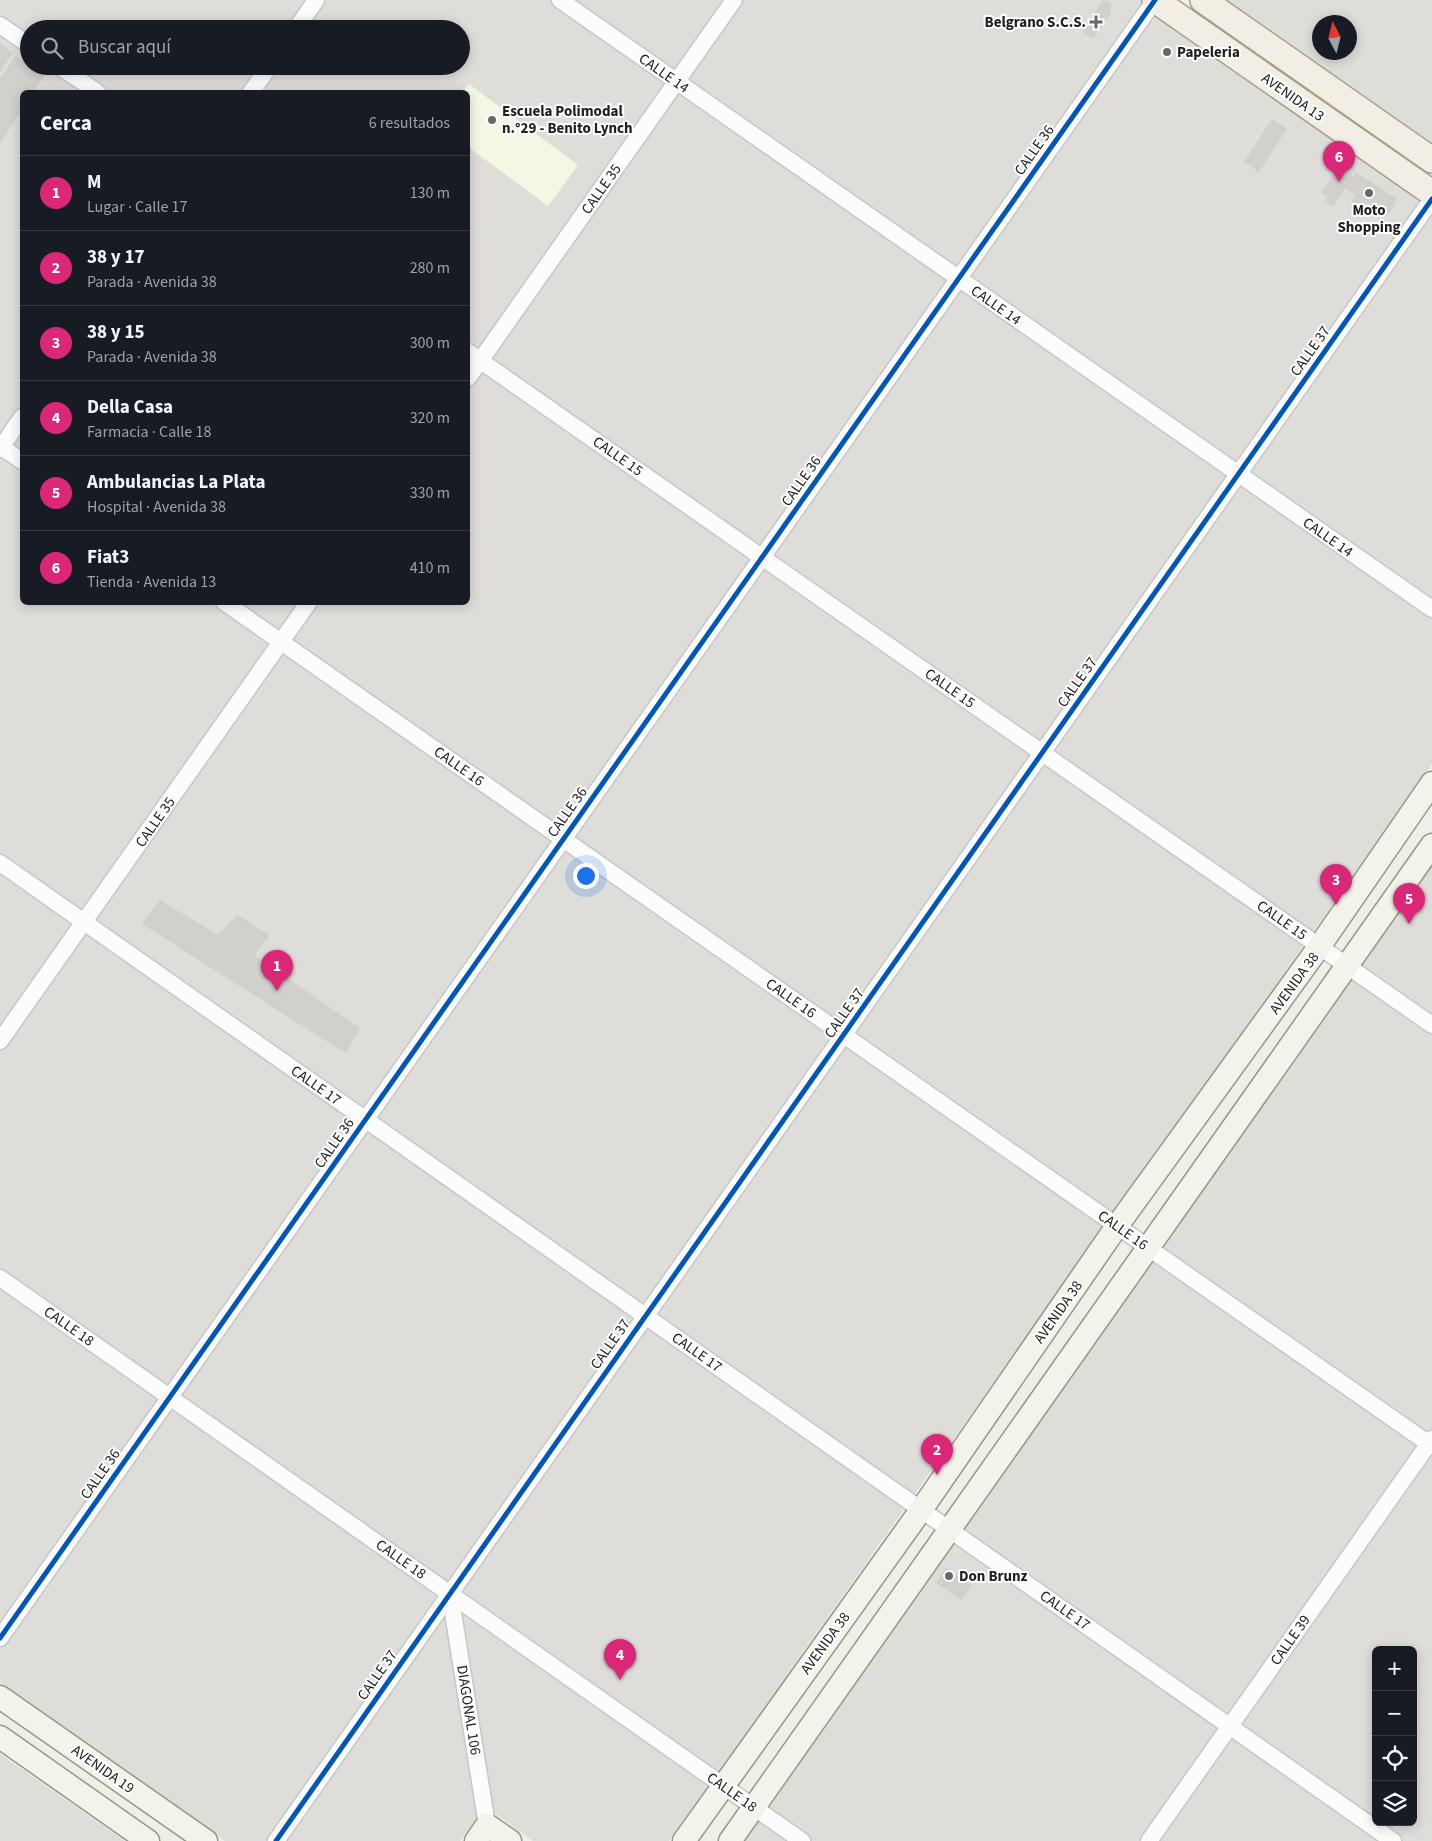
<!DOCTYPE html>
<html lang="es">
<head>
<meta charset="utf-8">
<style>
	:root { --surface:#171b24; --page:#242831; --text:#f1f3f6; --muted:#9ea1a6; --line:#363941; --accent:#db2777 }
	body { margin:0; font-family:"Source Sans 3",sans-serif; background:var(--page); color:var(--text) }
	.controls { position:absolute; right:15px; bottom:15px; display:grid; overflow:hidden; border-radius:8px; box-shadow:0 2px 12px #0003 }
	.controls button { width:45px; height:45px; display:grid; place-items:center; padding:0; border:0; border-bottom:1px solid var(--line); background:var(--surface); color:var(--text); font:25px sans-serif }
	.compass { position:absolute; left:1312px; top:15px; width:45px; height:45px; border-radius:50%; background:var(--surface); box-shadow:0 2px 12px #0003; rotate:353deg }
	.you { position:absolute; left:585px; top:875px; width:18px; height:18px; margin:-12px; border:4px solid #fff; border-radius:50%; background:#1a73e8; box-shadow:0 0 0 8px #1a73e833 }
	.badge { display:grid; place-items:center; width:32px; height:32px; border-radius:50%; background:var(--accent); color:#fff; font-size:16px; font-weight:700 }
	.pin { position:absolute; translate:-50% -41px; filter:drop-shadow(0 1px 2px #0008) }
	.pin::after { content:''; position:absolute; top:26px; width:18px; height:15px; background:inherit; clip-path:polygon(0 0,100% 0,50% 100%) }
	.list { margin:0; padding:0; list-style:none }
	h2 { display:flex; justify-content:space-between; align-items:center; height:65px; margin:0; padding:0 20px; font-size:21px }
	h2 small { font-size:16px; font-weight:400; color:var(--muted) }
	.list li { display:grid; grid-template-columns:32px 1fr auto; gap:15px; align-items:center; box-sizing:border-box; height:75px; padding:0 20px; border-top:1px solid var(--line) }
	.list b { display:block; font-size:19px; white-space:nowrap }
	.list p { margin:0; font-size:16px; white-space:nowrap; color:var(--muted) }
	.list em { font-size:16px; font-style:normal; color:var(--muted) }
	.icon { flex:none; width:28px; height:28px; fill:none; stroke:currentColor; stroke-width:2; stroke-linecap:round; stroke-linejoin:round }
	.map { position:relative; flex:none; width:1432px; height:1841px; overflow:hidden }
	.search { position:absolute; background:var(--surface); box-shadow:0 2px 12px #0003; left:20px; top:20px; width:450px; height:55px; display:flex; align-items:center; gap:12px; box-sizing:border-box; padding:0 18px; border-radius:28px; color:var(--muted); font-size:19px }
	.panel { position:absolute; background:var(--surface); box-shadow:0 2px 12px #0003; left:20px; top:90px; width:450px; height:515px; border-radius:8px }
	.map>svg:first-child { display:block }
	.residential { fill:#deddda; fill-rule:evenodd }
	.education { fill:#f5f7e5 }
	.building { fill:#d1d0cc }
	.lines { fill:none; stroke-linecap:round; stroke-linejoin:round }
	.minor-casing { stroke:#c7c7c5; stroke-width:19 }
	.secondary-casing { stroke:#939980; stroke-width:25 }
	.primary-casing { stroke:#a5a085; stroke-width:28 }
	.minor { stroke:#fdfcfc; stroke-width:16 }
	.secondary { stroke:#f2f4ec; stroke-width:22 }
	.primary { stroke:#f2eee6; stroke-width:25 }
	.cycleway-casing { stroke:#fff; stroke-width:8 }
	.cycleway { stroke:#0057b8; stroke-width:5 }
	.poi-dot { fill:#686866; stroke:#fff; stroke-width:2 }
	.labels { text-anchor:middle; stroke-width:4; stroke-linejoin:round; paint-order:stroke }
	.poi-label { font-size:15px; font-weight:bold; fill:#202020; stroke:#fff; text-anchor:start }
	.street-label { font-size:15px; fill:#202020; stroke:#fff }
</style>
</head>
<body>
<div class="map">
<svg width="1432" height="1841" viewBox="0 0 1432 1841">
	<rect width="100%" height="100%" fill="#efeee9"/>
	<!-- residential -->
	<g class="residential">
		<path d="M0 0H1143L1432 202V764L669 1841H533L492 1811 480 1813 460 1841H225L0 1683ZM29 29H461V66H29ZM22 92H468V602H22Z"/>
		<path d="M1227 0H1432V143ZM1350 22V52H1320V22Z"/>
		<path d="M1432 864V1841H745ZM1376 1650H1413V1822H1376Z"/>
		<polygon points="0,1754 125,1841 0,1841"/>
	</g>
	<!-- education -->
	<polygon class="education" points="469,84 578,165 548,206 468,147 468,92 462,92"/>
	<!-- building -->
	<g class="building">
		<polygon points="1103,0 1111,2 1111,13 1093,39 1082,31"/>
		<polygon points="0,43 13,53 0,72"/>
		<polygon points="15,56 29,66 45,75 33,92 22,92 22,109 0,144 0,79"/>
		<polygon points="1272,119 1287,129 1259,172 1244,162"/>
		<polygon points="1339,166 1354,176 1356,172 1396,198 1395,205 1387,216 1366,203 1363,208 1352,201 1355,196 1345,189 1333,207 1325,201 1328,197 1321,193"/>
		<polygon points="160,900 218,935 237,915 270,935 254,955 360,1028 347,1052 337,1048 142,924"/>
		<polygon points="946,1568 972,1586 961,1600 936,1583"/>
	</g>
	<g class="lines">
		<!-- minor casing -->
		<g class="minor-casing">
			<g id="minor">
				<polyline points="560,0 1432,609"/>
				<polyline points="0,25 29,45"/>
				<polyline points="296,29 316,0"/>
				<polyline points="59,66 97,92"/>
				<polyline points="251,92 270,66"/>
				<polyline points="468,352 1432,1025"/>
				<polyline points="468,378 734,0"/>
				<polyline points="0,446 22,461"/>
				<polyline points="0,449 22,417"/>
				<polyline points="224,602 1432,1446"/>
				<polyline points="0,863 1393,1841"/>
				<polyline points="0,1041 309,602"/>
				<polyline points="0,1278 802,1841"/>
				<polyline points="450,1594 487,1825"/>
				<polyline points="0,1638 1155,0"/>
				<polyline points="276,1841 1432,199"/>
				<polyline points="1149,1841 1432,1439"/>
			</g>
		</g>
		<!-- secondary casing -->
		<g class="secondary-casing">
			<g id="secondary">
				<polyline points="0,1697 206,1841"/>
				<polyline points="0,1737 148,1841"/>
				<polyline points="476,1841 487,1825 510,1841"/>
				<polyline points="684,1841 921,1510 1117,1226 1319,947 1432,783"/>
				<polyline points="730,1841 1432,845"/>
			</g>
		</g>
		<!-- primary casing -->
		<g class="primary-casing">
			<g id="primary">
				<polyline points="1155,0 1432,193"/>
				<polyline points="1203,0 1432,160"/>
			</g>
		</g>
		<!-- minor -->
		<use href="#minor" class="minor"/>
		<!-- secondary -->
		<use href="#secondary" class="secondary"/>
		<!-- primary -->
		<use href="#primary" class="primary"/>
		<!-- cycleway casing -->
		<g class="cycleway-casing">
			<g id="cycleway">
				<polyline points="0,1638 1155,0"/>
				<polyline points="276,1841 1432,199"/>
			</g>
		</g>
		<!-- cycleway -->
		<use href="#cycleway" class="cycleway"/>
	</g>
	<!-- markers -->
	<g class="poi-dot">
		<path d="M1093.5 14.5h5v5h5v5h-5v5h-5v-5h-5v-5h5z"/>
		<circle cx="1167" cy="52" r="5"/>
		<circle cx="492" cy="120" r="5"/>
		<circle cx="1369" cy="193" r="5"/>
		<circle cx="949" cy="1576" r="5"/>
	</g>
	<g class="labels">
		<!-- poi labels -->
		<g class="poi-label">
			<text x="1086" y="27" text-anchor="end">Belgrano S.C.S.</text>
			<text x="1177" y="57">Papeleria</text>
			<text x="502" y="116">Escuela Polimodal<tspan x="502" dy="17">n.°29 - Benito Lynch</tspan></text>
			<text x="1369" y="215" text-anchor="middle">Moto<tspan x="1369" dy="17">Shopping</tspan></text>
			<text x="959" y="1581">Don Brunz</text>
		</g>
		<!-- street labels -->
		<g class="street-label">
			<text transform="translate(664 73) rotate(35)" y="5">CALLE 14</text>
			<text transform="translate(1293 97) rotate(35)" y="5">AVENIDA 13</text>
			<text transform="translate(1034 150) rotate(-55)" y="5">CALLE 36</text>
			<text transform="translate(601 189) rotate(-55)" y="5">CALLE 35</text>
			<text transform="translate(996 305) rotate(35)" y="5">CALLE 14</text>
			<text transform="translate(1310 351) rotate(-55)" y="5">CALLE 37</text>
			<text transform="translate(618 456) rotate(35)" y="5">CALLE 15</text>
			<text transform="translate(801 481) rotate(-55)" y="5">CALLE 36</text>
			<text transform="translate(1328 537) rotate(35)" y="5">CALLE 14</text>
			<text transform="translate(1077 682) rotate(-55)" y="5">CALLE 37</text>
			<text transform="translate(950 688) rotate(35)" y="5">CALLE 15</text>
			<text transform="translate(459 766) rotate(35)" y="5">CALLE 16</text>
			<text transform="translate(567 812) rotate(-55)" y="5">CALLE 36</text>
			<text transform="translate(155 822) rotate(-55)" y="5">CALLE 35</text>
			<text transform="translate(1282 920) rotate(35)" y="5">CALLE 15</text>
			<text transform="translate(1294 983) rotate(-54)" y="5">AVENIDA 38</text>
			<text transform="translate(791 998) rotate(35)" y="5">CALLE 16</text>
			<text transform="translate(844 1013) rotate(-55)" y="5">CALLE 37</text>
			<text transform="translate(316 1085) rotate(35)" y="5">CALLE 17</text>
			<text transform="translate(334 1143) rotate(-55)" y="5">CALLE 36</text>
			<text transform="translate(1123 1230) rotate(35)" y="5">CALLE 16</text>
			<text transform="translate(1058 1312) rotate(-55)" y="5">AVENIDA 38</text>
			<text transform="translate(69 1326) rotate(35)" y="5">CALLE 18</text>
			<text transform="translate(610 1344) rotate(-55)" y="5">CALLE 37</text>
			<text transform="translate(697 1352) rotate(35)" y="5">CALLE 17</text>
			<text transform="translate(100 1474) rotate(-55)" y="5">CALLE 36</text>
			<text transform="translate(401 1559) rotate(35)" y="5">CALLE 18</text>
			<text transform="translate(1065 1610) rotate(35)" y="5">CALLE 17</text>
			<text transform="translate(1290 1640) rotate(-55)" y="5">CALLE 39</text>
			<text transform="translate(825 1643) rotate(-54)" y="5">AVENIDA 38</text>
			<text transform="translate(377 1675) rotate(-55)" y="5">CALLE 37</text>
			<text transform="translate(469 1710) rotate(81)" y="5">DIAGONAL 106</text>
			<text transform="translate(103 1769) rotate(35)" y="5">AVENIDA 19</text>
			<text transform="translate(732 1792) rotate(35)" y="5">CALLE 18</text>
		</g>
	</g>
</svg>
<div class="controls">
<button>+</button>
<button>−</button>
<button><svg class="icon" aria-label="locate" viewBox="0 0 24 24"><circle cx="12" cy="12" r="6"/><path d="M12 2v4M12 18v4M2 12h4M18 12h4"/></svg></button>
<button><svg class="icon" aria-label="layers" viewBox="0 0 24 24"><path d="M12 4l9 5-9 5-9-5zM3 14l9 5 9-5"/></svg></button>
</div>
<svg class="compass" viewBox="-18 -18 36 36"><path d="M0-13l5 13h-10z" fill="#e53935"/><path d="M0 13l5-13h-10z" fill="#9ea1a6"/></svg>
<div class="you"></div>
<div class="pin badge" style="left:277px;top:991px">1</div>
<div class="pin badge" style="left:937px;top:1475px">2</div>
<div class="pin badge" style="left:1336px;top:905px">3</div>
<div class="pin badge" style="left:620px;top:1680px">4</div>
<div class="pin badge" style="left:1409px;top:924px">5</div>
<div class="pin badge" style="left:1339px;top:182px">6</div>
<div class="search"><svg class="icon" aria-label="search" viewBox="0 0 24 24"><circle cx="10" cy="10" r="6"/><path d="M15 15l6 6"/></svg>Buscar aquí</div>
<section class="panel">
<h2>Cerca<small>6 resultados</small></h2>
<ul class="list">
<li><span class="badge">1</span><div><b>M</b><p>Lugar · Calle 17</p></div><em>130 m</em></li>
<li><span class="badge">2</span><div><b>38 y 17</b><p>Parada · Avenida 38</p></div><em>280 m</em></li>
<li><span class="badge">3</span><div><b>38 y 15</b><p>Parada · Avenida 38</p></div><em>300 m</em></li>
<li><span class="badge">4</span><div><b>Della Casa</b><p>Farmacia · Calle 18</p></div><em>320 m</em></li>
<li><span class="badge">5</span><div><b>Ambulancias La Plata</b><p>Hospital · Avenida 38</p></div><em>330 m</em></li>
<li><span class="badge">6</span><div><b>Fiat3</b><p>Tienda · Avenida 13</p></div><em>410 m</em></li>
</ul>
</section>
</div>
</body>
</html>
